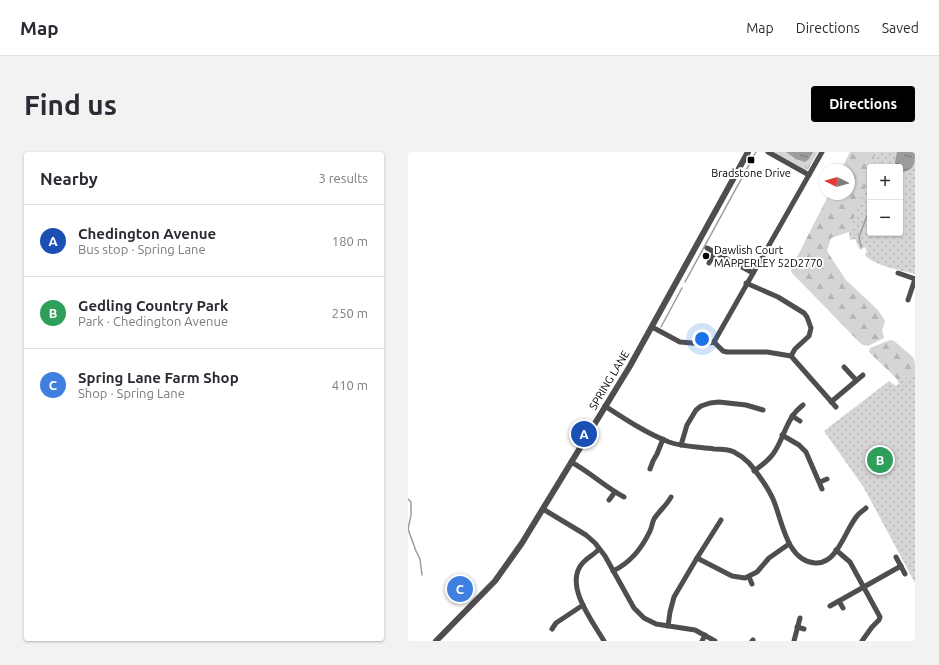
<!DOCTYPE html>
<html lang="en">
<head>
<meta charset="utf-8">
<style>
	:root { --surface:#fff; --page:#f2f2f3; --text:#2b2b33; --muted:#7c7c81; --line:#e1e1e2; --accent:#000 }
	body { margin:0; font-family:Ubuntu,sans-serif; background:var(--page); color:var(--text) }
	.controls { position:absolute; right:12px; top:12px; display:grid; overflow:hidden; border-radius:4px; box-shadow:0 1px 3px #0004 }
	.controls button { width:36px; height:36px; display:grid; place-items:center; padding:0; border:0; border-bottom:1px solid var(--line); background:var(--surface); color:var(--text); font:20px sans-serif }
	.compass { position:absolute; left:411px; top:12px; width:36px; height:36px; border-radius:50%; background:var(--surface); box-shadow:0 1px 3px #0004; rotate:275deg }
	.you { position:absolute; left:294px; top:187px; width:14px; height:14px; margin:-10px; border:3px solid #fff; border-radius:50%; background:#1a73e8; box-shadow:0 0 0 6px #1a73e833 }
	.badge { display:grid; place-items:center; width:26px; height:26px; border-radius:50%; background:var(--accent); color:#fff; font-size:13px; font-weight:700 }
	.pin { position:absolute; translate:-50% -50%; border:2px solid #fff; box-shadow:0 1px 4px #0006 }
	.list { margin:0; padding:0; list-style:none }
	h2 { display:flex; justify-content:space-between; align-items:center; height:52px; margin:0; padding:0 16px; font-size:17px }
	h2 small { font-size:13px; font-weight:400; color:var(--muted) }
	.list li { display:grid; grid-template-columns:26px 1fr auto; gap:12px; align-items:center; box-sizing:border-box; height:72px; padding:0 16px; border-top:1px solid var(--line) }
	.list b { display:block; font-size:15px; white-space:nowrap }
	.list p { margin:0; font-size:13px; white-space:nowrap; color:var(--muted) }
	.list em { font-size:13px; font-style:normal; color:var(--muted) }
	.map { position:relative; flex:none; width:507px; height:489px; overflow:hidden; border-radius:4px }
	header { display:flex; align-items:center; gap:24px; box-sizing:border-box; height:56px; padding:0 20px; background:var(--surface); border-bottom:1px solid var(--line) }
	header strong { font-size:19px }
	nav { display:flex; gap:22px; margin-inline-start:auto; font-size:14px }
	.intro { display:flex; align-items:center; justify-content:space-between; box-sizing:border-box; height:96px; padding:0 24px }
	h1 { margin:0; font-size:28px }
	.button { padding:10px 18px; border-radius:4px; background:var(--accent); color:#fff; font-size:14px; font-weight:700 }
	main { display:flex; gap:24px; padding:0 24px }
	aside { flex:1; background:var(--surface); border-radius:4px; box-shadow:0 1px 3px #0004 }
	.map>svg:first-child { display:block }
	.grass { fill:url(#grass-tufts) }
	.forest { fill:url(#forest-firs) }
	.park { fill:url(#park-dots) }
	.water { fill:url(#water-ripples) }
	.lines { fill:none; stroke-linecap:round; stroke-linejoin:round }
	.stream { stroke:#9c9c9c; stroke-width:1.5 }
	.minor { stroke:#4e4e4e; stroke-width:5 }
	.tertiary { stroke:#4e4e4e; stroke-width:6 }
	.poi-dot { fill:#000; stroke:#fff; stroke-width:1.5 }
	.labels { text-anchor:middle; stroke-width:4; stroke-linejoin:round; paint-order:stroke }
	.poi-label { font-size:11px; fill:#000; stroke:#fff }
	.street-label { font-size:11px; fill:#000; stroke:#fff }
</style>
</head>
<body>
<header>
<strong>Map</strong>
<nav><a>Map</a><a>Directions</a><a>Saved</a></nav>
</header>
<div class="intro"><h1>Find us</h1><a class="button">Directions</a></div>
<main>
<aside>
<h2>Nearby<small>3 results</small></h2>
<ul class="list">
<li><span class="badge" style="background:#1a4fb4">A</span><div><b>Chedington Avenue</b><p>Bus stop · Spring Lane</p></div><em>180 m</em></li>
<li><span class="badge" style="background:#2e9e5b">B</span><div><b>Gedling Country Park</b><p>Park · Chedington Avenue</p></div><em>250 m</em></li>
<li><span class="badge" style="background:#3f7fe0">C</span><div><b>Spring Lane Farm Shop</b><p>Shop · Spring Lane</p></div><em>410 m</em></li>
</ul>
</aside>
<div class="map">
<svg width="507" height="489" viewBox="0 0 507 489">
	<defs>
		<pattern id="grass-tufts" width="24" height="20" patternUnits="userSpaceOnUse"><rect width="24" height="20" fill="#d5d5d5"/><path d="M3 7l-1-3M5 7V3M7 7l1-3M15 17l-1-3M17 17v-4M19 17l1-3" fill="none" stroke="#b5b5b5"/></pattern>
		<pattern id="forest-firs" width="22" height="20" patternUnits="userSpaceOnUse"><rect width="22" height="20" fill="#d5d5d5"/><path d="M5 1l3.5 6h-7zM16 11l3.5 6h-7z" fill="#b5b5b5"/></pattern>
		<pattern id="park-dots" width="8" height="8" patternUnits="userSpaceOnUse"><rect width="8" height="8" fill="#d5d5d5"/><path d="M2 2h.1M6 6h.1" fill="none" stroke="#b5b5b5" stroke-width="1.8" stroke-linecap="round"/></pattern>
		<pattern id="water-ripples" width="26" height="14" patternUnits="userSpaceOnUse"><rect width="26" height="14" fill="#9c9c9c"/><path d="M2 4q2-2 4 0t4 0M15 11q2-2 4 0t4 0" fill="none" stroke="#7d7d7d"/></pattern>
	</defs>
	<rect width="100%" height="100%" fill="#fff"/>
	<!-- grass -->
	<polygon class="grass" points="363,0 410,0 400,18 397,19"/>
	<!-- forest -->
	<g class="forest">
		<polygon points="442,0 468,0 464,15 462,15 460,30 441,80 423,86 419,99 438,128 470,158 477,169 476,173 474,178 476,186 460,194 453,192 383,120 384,115 421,42 441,42 441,18 433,18"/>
		<polygon points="482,188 486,189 505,205 507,211 507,239 500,255 488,235 491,232 489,227 461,200 462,196"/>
	</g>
	<!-- park -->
	<g class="park">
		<path d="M468 0H507V122C493 118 466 114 457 103L459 99 457 95 452 98 447 87 442 88 441 80 462 22V81H492V15H464Z"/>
		<polygon points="507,219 507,431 456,336 416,279 481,229 488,234"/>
	</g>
	<!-- water -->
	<g class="water">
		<polygon points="378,0 405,0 401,7 397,10 388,7"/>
		<path d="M489 0H507C507 10 507 18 495 20L492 18V15H488L487 10Z"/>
	</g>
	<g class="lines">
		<!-- stream -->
		<g class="stream">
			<polyline points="453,95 451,85 462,56"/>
			<polyline points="277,130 348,0"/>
			<polyline points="253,175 274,136"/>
			<polyline points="0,347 3,350 3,363 0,377 8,399 12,407 14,423"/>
		</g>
		<!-- minor -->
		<g class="minor">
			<polyline points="360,0 401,23"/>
			<polyline points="299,96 345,121"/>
			<polyline points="301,111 307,100"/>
			<polyline points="490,121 507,127"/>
			<polyline points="338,131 370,145 396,161 399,165 403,176 401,184 387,197 383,204"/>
			<polyline points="500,148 507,127"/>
			<polyline points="244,175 272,190 296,192 306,190 315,199 319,200 359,200 383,204 428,255"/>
			<polyline points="306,190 414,0"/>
			<polyline points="436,215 448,228"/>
			<polyline points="423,250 455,223"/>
			<path d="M197 254C217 267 238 281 261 290 275 295 291 295 306 297 312 297 320 297 326 300 332 303 337 307 341 311 349 320 360 336 365 347 374 367 378 409 407 411 429 413 437 378 449 364 451 361 455 359 458 356"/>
			<polyline points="384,264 392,269"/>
			<polyline points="374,283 391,293 398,300 414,337"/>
			<polyline points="273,293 279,273 288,258 293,254 302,251 311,250 338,253 355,258"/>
			<path d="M163 310C182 320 197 335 216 345"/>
			<polyline points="242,317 245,309 249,302 255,287"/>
			<path d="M346 319C354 313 362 308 367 299 377 283 379 265 395 253"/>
			<polyline points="412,330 419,327"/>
			<polyline points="201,348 207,340"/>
			<polyline points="135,357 178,383 187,391 197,404 226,456 236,466 248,472 287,478 307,489"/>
			<path d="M191 397C186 403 178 406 173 413 157 435 185 470 196 489"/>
			<polyline points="428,398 442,410 472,465 471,468 464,475 454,489"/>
			<polyline points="488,405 497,422"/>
			<polyline points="289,406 324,424 337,426 349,420 361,406 381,392"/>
			<path d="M205 419C222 411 234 396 242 379 244 375 244 371 246 367 251 359 259 353 263 345"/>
			<polyline points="341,425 344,432"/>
			<polyline points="431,449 435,456"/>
			<polyline points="422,454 493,414"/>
			<polyline points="260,474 262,460 266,445 289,406 313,368"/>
			<polyline points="389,475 396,477"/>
			<polyline points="144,477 148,471 175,453"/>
			<polyline points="294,489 297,483"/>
			<polyline points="344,489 345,488"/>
			<polyline points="386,489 392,466"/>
		</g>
		<!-- tertiary -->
		<polyline class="tertiary" points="28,489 87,429 114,391 222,214 340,0"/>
	</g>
	<!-- markers -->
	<g class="poi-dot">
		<rect x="339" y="4" width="8" height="8" rx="2"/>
		<circle cx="298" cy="104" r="4"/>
	</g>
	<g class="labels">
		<!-- poi labels -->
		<g class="poi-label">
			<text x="343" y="25">Bradstone Drive</text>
			<text x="306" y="102" text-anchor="start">Dawlish Court<tspan x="306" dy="13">MAPPERLEY 52D2770</tspan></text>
		</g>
		<!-- street labels -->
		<g class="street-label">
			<text transform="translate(201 228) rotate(-59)" y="4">SPRING LANE</text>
		</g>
	</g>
</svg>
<div class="controls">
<button>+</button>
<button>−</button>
</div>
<svg class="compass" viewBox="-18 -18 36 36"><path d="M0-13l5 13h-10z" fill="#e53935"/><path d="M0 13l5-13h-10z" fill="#7c7c81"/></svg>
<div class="you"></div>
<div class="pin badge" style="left:176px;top:282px;background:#1a4fb4">A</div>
<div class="pin badge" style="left:472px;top:308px;background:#2e9e5b">B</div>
<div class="pin badge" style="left:52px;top:437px;background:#3f7fe0">C</div>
</div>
</main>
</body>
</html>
